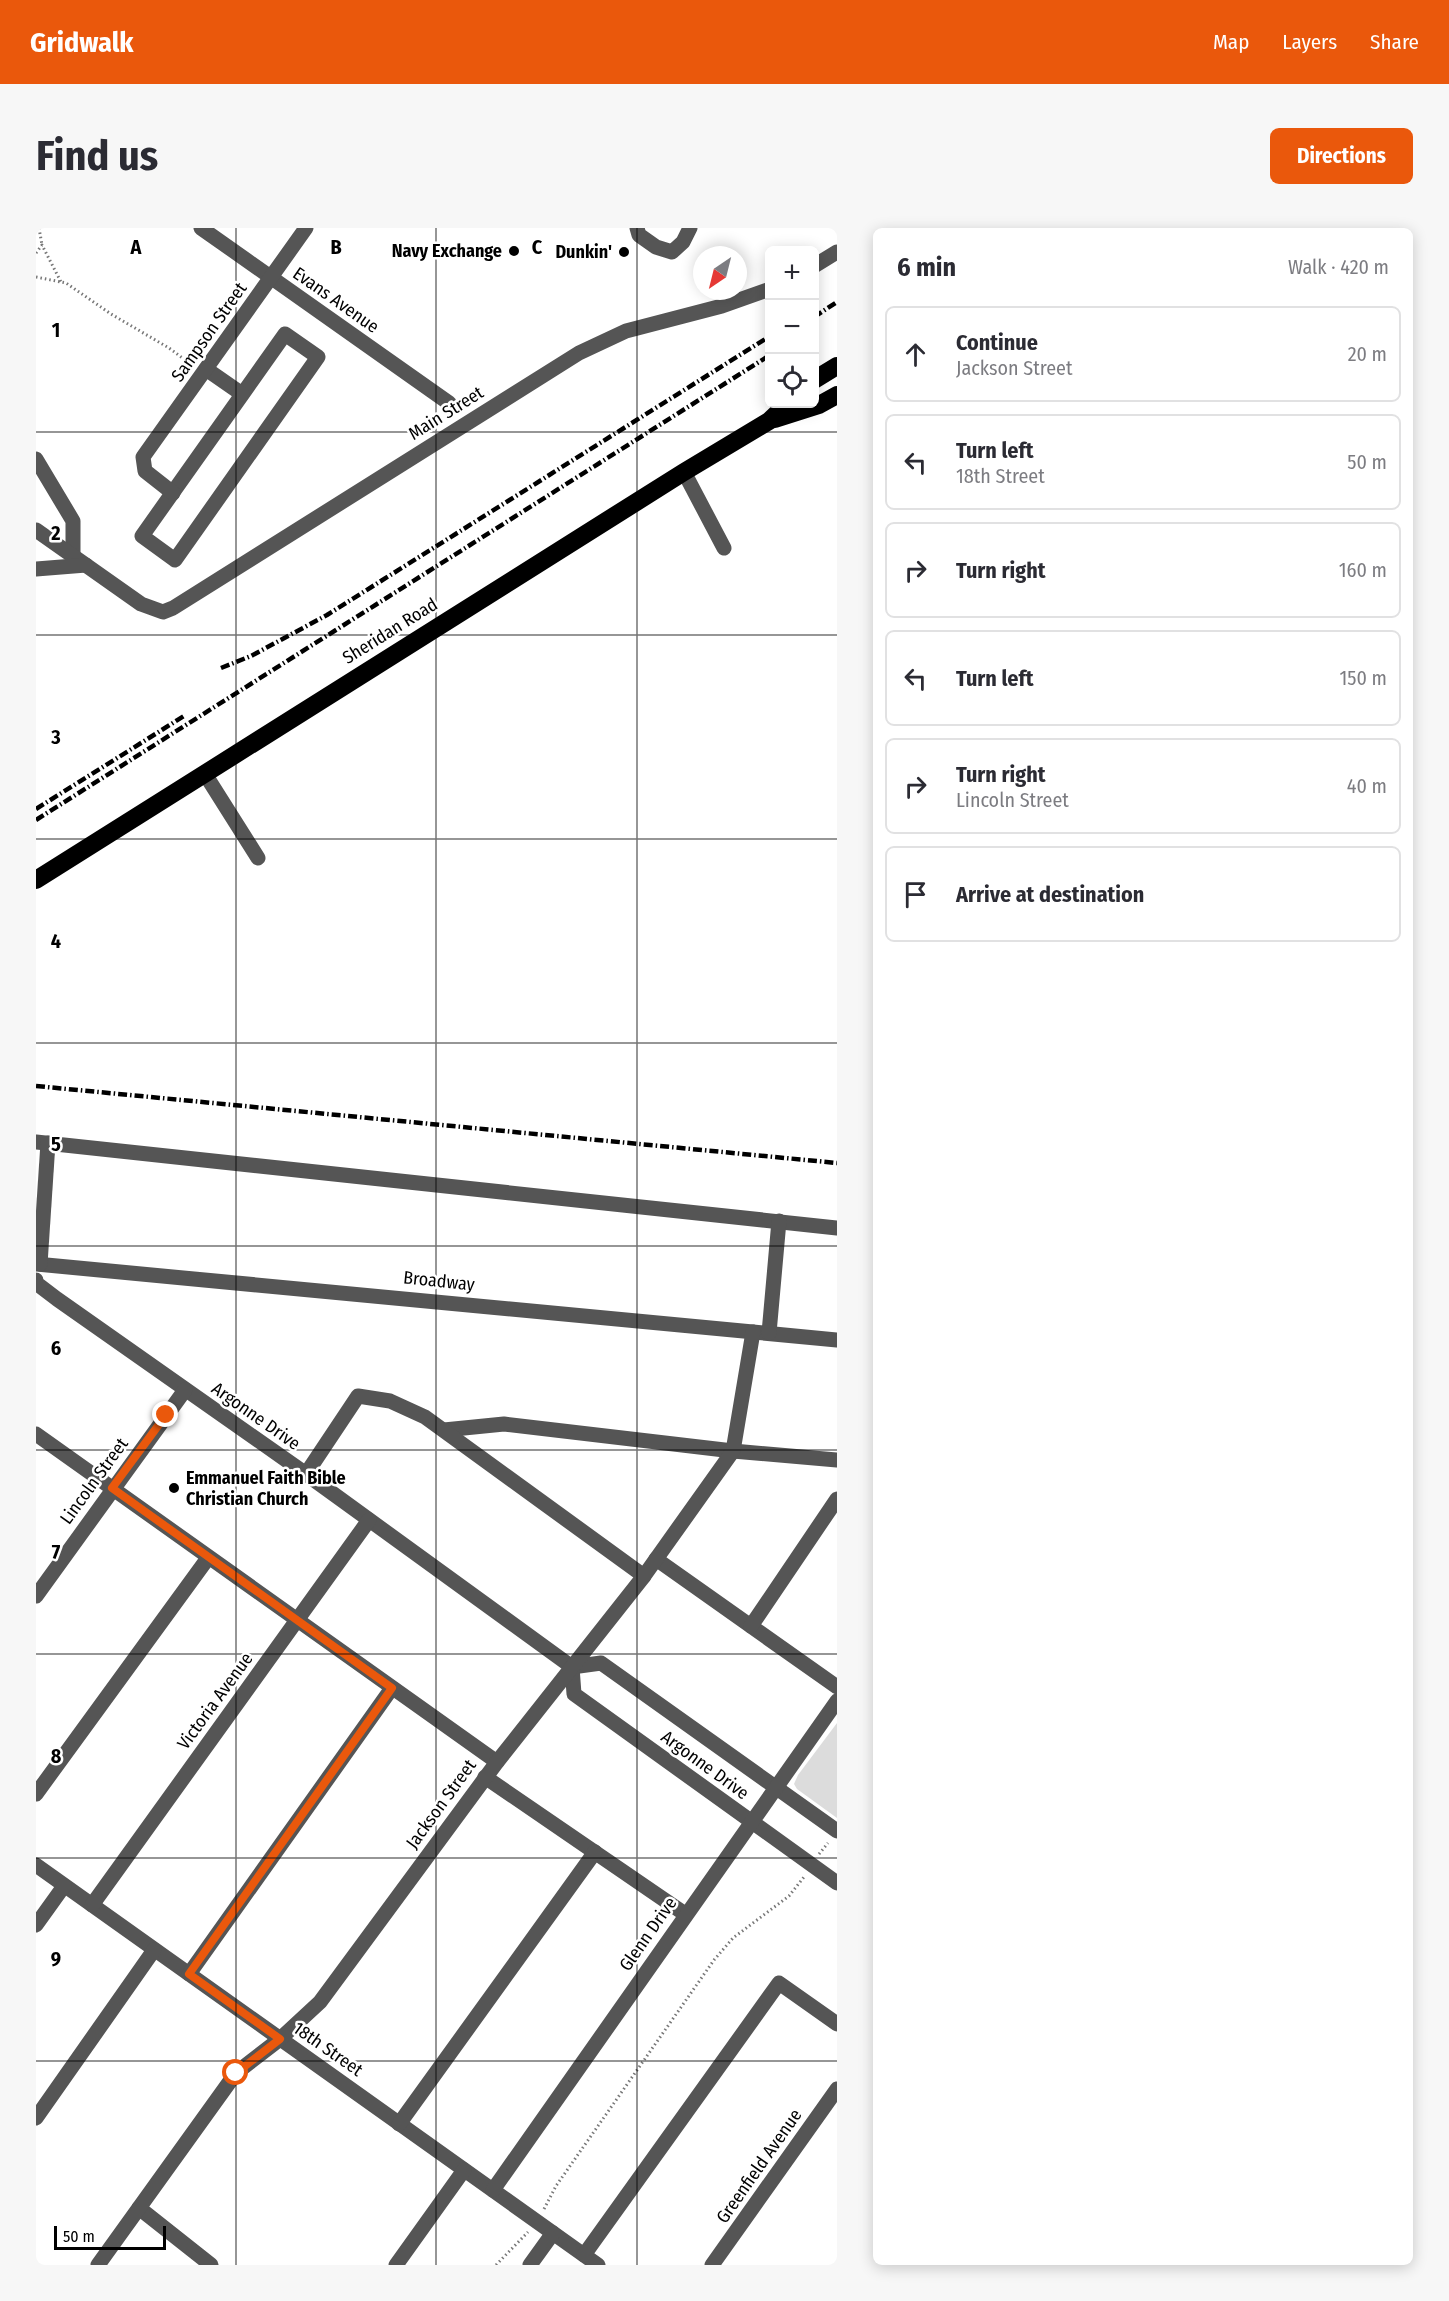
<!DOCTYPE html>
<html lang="en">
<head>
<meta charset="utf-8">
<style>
	:root { --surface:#fff; --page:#f7f7f7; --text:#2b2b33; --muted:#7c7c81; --line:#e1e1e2; --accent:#ea580c }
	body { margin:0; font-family:"Fira Sans Condensed",sans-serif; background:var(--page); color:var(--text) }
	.controls { position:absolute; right:18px; top:18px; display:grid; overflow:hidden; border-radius:9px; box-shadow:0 3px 15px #0003 }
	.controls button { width:54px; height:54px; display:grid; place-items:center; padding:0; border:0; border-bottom:2px solid var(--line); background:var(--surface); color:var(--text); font:30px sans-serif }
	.compass { position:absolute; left:657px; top:18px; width:54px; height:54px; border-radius:50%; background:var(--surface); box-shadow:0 3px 15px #0003; rotate:215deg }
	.scale { position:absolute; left:18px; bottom:15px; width:112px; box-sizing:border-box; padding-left:6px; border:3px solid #000; border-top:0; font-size:16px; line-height:21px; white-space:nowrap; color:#000; -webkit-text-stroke:4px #fff; paint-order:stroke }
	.stop { position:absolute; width:18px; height:18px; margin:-14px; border:4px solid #ea580c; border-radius:50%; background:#fff }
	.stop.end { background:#ea580c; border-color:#fff; box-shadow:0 2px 6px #0008 }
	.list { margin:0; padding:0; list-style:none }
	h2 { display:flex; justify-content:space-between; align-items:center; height:78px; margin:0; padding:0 24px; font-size:26px }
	h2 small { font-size:20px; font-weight:400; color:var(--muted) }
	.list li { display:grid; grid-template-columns:39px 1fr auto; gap:18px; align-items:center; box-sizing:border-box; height:96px; margin:0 12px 12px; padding:0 12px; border:2px solid var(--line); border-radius:9px }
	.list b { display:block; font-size:22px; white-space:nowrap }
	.list p { margin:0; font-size:20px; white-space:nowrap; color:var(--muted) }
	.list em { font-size:20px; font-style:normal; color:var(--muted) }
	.icon { flex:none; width:33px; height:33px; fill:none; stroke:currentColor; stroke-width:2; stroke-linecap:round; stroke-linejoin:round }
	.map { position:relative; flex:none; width:801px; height:2037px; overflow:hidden; border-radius:9px }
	header { display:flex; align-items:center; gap:36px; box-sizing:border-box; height:84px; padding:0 30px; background:var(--accent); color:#fff }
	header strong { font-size:28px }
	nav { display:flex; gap:33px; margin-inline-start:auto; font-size:21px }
	.intro { display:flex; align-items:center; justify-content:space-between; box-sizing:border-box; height:144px; padding:0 36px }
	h1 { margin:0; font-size:42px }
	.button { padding:15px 27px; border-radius:9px; background:var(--accent); color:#fff; font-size:21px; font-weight:700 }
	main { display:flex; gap:36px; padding:0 36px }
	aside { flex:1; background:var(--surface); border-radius:9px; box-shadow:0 3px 15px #0003 }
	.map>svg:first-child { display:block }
	.green { fill:#dcdcdc }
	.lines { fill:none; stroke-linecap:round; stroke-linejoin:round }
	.path { stroke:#777; stroke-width:3; stroke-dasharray:1.5 3; stroke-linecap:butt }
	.minor { stroke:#555; stroke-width:15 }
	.highway { stroke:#000; stroke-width:18 }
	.rail { stroke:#000; stroke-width:4.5; stroke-dasharray:9 3 1.5 3; stroke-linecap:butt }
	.route { stroke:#ea580c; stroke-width:8 }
	.grid { fill:none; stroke:#000; stroke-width:1.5; stroke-opacity:0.55 }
	.poi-dot { fill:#000; stroke:#fff; stroke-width:2 }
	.labels { text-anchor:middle; stroke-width:5; stroke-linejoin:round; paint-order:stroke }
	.poi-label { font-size:18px; font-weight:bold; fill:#000; stroke:#fff; text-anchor:end }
	.street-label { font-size:18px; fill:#000; stroke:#fff }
	.grid-label { font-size:20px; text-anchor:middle; font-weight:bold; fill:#000; stroke:#fff; stroke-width:5; stroke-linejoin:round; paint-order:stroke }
</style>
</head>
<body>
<header>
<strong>Gridwalk</strong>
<nav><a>Map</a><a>Layers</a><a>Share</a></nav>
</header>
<div class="intro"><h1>Find us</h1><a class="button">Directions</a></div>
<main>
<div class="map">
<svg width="801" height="2037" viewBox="0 0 801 2037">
	<rect width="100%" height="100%" fill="#fff"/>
	<!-- green -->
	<polygon class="green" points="801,1495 801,1590 761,1561 758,1556 762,1547"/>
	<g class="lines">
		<!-- path -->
		<g class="path">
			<polyline points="3,0 6,17"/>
			<polyline points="0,25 6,17 25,54"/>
			<polyline points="0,49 30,55 75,86 133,120 156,137"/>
			<polyline points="783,1626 792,1615"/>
			<polyline points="508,1981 520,1958 678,1732 697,1710 753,1668 768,1649"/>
			<polyline points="460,2037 492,2004"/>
		</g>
		<!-- minor -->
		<g class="minor">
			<polyline points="165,0 413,175"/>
			<polyline points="601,0 603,7 620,19 636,24 647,14 654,0"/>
			<polyline points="778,38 801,24"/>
			<polygon points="249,106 282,129 139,332 106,308"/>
			<polyline points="170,141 206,166"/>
			<polyline points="0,231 37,293 37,328"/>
			<polyline points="648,244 688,320"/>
			<polyline points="137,265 109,243 107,229 270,0"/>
			<polyline points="0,302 105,376 127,384 137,380 543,125 590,103 686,78 734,61"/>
			<polyline points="0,341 50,337"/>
			<polyline points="169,546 222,630"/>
			<polyline points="0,914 801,1000"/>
			<polyline points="0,1036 801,1112"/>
			<polyline points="4,1036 12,915"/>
			<polyline points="0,1052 0,1055 21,1071 270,1246 536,1439 565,1435 801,1603"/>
			<polyline points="733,1105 743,993"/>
			<polyline points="408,1202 468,1196 697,1223 801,1232"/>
			<polyline points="0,1206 461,1534"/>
			<polyline points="270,1246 322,1168 354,1173 389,1189 608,1348"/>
			<polyline points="620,1331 801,1459"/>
			<polyline points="0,1368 149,1162"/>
			<polyline points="715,1398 801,1271"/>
			<polyline points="536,1439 538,1466 801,1655"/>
			<polyline points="449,1549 649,1686"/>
			<polyline points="0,1566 172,1330"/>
			<polyline points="0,1637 562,2037"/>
			<polyline points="56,1677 333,1292"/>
			<polyline points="0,1697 28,1658"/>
			<polyline points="153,1746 356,1460"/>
			<polyline points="0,1890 118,1722"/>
			<polyline points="363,1896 559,1624"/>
			<polyline points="457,1962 801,1473"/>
			<polyline points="103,1980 175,2037"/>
			<polyline points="548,2027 743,1755 801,1796"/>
			<polyline points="62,2037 200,1845 244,1811 284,1774 461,1534 608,1348 697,1223 717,1104"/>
			<polyline points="360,2037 428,1942"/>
			<polyline points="494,2037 517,2005"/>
			<polyline points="676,2037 801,1861"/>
		</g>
		<!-- highway -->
		<g class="highway">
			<polyline points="778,152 801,138"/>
			<polyline points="739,191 783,177 801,167"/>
			<polyline points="0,652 648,244 733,193 751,176"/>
		</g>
		<!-- rail -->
		<g class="rail">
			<polyline points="778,89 801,74"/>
			<polyline points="185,440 215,428 291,387 734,108"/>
			<polyline points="0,581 148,488"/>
			<polyline points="0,592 734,127"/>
			<polyline points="0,858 801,935"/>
		</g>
	</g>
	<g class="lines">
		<!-- route -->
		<polyline class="route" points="130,1187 76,1260 356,1460 153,1746 244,1811 200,1845"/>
	</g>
	<!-- grid -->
	<path class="grid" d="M200 0V2037M400 0V2037M601 0V2037M0 204H801M0 407H801M0 611H801M0 815H801M0 1018H801M0 1222H801M0 1426H801M0 1630H801M0 1833H801"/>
	<!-- markers -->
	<g class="poi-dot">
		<circle cx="478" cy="23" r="6"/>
		<circle cx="588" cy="24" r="6"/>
		<circle cx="138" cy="1260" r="6"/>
	</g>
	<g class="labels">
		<!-- poi labels -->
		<g class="poi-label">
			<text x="466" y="29">Navy Exchange</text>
			<text x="576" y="30">Dunkin'</text>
			<text x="150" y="1256" text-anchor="start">Emmanuel Faith Bible<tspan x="150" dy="21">Christian Church</tspan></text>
		</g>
		<!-- street labels -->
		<g class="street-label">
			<text transform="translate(300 72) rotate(35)" y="6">Evans Avenue</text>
			<text transform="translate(173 104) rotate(-55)" y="6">Sampson Street</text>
			<text transform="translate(410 185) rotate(-32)" y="6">Main Street</text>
			<text transform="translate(354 403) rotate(-32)" y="6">Sheridan Road</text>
			<text transform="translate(403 1053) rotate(6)" y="6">Broadway</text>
			<text transform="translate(220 1188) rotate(35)" y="6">Argonne Drive</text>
			<text transform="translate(58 1253) rotate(-54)" y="6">Lincoln Street</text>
			<text transform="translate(179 1473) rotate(-54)" y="6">Victoria Avenue</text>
			<text transform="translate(669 1537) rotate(36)" y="6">Argonne Drive</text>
			<text transform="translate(405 1576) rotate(-54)" y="6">Jackson Street</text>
			<text transform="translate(612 1706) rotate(-55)" y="6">Glenn Drive</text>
			<text transform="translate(292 1821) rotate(35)" y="6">18th Street</text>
			<text transform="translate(723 1938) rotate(-55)" y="6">Greenfield Avenue</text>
		</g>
	</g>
	<g class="grid-label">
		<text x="100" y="26">A</text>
		<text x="300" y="26">B</text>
		<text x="501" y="26">C</text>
		<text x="20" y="109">1</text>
		<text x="20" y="312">2</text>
		<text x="20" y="516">3</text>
		<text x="20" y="720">4</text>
		<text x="20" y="923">5</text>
		<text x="20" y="1127">6</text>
		<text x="20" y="1331">7</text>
		<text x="20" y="1535">8</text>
		<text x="20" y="1738">9</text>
	</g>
</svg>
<div class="controls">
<button>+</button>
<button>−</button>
<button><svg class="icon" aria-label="locate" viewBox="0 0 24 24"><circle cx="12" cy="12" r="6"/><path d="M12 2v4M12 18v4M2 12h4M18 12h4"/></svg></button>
</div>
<svg class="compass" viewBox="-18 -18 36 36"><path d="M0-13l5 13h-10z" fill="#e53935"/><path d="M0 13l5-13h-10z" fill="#7c7c81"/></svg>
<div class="scale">50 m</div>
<div class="stop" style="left:200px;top:1845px"></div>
<div class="stop end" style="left:130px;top:1187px"></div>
</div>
<aside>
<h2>6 min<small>Walk · 420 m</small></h2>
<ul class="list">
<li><svg class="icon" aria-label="ahead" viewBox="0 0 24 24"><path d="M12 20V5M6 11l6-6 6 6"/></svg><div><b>Continue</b><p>Jackson Street</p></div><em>20 m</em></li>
<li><svg class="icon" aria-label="left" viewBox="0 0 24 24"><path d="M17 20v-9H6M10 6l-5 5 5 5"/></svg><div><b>Turn left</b><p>18th Street</p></div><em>50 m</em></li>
<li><svg class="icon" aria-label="right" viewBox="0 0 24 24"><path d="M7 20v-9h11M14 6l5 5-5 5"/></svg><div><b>Turn right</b></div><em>160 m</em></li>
<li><svg class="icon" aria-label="left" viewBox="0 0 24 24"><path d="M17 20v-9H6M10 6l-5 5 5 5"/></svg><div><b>Turn left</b></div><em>150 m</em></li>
<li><svg class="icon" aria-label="right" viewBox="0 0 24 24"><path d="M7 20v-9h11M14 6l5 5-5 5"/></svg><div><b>Turn right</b><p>Lincoln Street</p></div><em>40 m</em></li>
<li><svg class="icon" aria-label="arrive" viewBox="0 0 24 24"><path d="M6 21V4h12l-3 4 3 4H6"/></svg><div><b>Arrive at destination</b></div></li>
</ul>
</aside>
</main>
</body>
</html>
